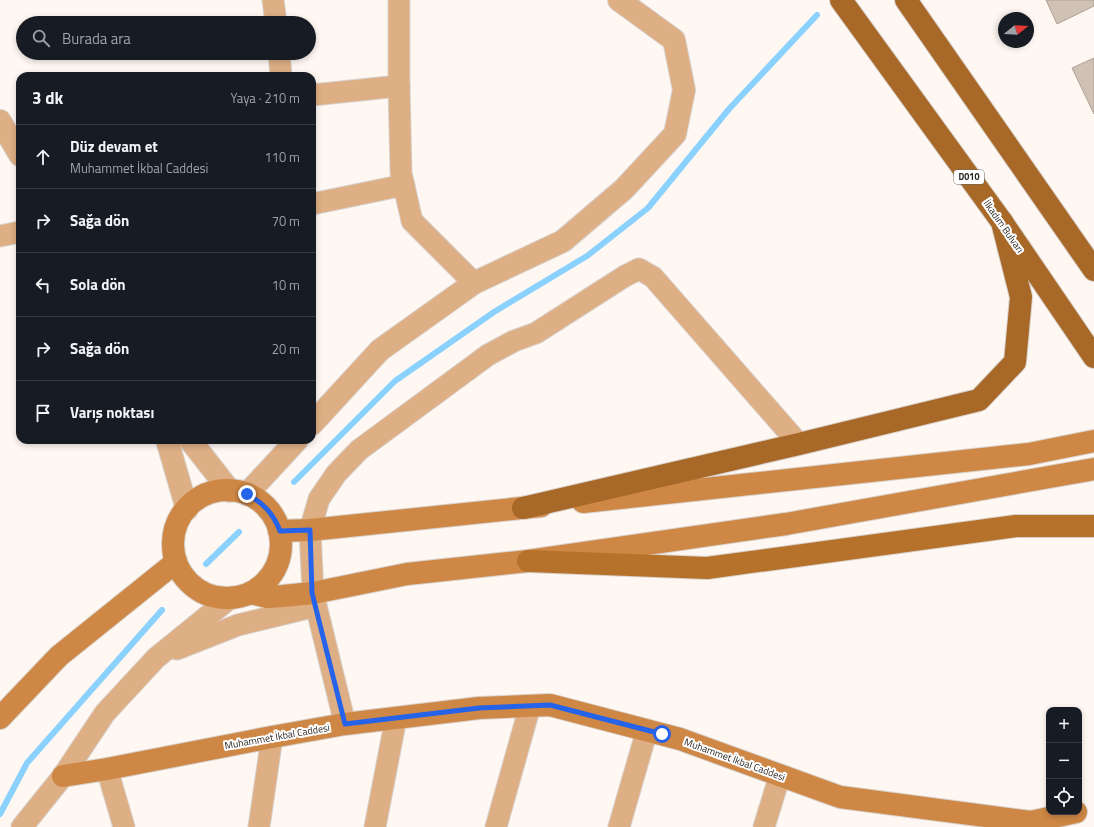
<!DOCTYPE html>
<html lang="tr">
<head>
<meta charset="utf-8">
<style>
	:root { --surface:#171b24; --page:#20242c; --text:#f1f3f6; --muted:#9ea1a6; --line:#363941 }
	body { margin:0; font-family:"Titillium Web",sans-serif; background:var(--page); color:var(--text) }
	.controls { position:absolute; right:12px; bottom:12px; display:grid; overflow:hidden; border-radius:8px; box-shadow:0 2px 6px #0003 }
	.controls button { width:36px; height:36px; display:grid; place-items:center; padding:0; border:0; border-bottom:1px solid var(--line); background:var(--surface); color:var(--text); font:20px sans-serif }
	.compass { position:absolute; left:998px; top:12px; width:36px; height:36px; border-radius:50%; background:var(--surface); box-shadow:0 2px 6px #0003; rotate:72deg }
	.stop { position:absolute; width:12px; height:12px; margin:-9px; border:3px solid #2563eb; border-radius:50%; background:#fff }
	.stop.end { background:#2563eb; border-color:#fff; box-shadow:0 1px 4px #0008 }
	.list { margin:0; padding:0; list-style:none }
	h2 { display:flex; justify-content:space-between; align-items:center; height:52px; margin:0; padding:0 16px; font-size:17px }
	h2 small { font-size:13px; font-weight:400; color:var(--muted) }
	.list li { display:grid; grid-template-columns:26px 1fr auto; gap:12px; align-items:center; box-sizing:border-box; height:64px; padding:0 16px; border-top:1px solid var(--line) }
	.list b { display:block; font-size:15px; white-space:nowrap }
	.list p { margin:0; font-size:13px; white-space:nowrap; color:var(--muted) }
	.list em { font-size:13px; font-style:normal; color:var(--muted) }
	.icon { flex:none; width:22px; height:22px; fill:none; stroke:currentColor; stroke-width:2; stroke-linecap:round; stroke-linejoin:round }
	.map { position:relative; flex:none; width:1094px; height:827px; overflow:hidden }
	.search { position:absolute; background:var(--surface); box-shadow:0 2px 6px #0003; left:16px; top:16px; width:300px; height:44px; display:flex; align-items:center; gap:10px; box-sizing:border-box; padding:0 14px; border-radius:22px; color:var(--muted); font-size:15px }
	.panel { position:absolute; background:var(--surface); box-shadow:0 2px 6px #0003; left:16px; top:72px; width:300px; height:372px; border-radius:12px }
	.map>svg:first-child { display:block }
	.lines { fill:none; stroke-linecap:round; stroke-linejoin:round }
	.stream { stroke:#8bd1fd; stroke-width:6 }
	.building { fill:#d0c1b5; stroke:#afa195 }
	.minor-casing { stroke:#d8d1cc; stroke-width:23 }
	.tertiary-casing { stroke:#d8d1cc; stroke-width:24 }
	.secondary-casing { stroke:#d8d1cc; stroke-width:24 }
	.primary-casing { stroke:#d8d1cc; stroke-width:24 }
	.trunk-casing { stroke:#d8d1cc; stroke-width:24 }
	.minor { stroke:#deae84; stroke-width:21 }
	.tertiary { stroke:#deae84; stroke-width:22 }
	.secondary { stroke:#ce8744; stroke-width:22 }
	.primary { stroke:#b6712b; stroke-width:22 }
	.trunk { stroke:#a86828; stroke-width:22 }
	.route { stroke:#2563eb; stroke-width:5 }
	.labels { text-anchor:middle; stroke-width:4; stroke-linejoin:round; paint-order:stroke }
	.shield { fill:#fff; stroke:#6b6764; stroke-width:1 }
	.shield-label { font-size:9px; font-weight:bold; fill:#2b2621 }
	.street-label { font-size:10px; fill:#2b2621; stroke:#fff }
</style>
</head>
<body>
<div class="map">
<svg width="1094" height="827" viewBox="0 0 1094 827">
	<rect width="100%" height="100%" fill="#fef7f2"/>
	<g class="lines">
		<!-- stream -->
		<g class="stream">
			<polyline points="294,482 395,381 494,312 587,256 648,208 729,109 817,15"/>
			<polyline points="206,564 239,532"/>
			<polyline points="0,814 27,763 162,610"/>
		</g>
	</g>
	<!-- building -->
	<g class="building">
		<polygon points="1046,0 1094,0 1094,6 1057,24"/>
		<polygon points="1094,58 1094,114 1072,68"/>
	</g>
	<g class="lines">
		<!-- minor casing -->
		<g class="minor-casing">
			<g id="minor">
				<polyline points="273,0 276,23"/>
				<polyline points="399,0 399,86 401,173 412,221 474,283"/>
				<polyline points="279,53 281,76"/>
				<polyline points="312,95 399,86"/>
				<polyline points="312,204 404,185"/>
				<polyline points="0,236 20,232"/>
				<polyline points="177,649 238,625 316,606"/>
				<polyline points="345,724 313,593 310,530 319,499 336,474 359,450 488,355 514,341 536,333 625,276 639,269 653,277 799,444"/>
				<polyline points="107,769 124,827"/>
				<polyline points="22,827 63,776 105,713 156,658 230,598"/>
				<polyline points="259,827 272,737"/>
				<polyline points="375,827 396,718"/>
				<polyline points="496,827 530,706"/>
				<polyline points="619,827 647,730"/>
				<polyline points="764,827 780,775"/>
			</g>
		</g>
		<!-- tertiary casing -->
		<g class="tertiary-casing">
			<g id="tertiary">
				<polyline points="0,121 20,155"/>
				<polyline points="312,424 380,350 474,283 563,241 624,189 675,134 684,90 674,40 619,0"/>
				<polyline points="167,440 187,509"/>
				<polyline points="190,440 230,491"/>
				<polyline points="247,494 297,440"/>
			</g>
		</g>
		<!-- secondary casing -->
		<g class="secondary-casing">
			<g id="secondary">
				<circle cx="227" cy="544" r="54"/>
				<polyline points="583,502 1029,454 1094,441"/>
				<polyline points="279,531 310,530 541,506"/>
				<polyline points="251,593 267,597 283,596 313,593 407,574 528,561 786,524 1094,469"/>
				<polyline points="0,718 59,656 176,562"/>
				<polyline points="63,776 107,769 272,737 345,724 479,708 550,705 680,739 840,797 1031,822 1076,812"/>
			</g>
		</g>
		<!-- primary casing -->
		<g class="primary-casing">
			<polyline id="primary" points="528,561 707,568 1016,526 1094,526"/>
		</g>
		<!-- trunk casing -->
		<g class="trunk-casing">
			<g id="trunk">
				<polyline points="841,0 1002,222 1094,357"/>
				<polyline points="906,0 1094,270"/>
				<polyline points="523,508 799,444 979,400 1015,362 1021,297 1002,222"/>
			</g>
		</g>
		<!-- minor -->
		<use href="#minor" class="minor"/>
		<!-- tertiary -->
		<use href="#tertiary" class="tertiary"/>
		<!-- secondary -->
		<use href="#secondary" class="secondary"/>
		<!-- primary -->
		<use href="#primary" class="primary"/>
		<!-- trunk -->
		<use href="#trunk" class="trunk"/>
	</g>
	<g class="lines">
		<!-- route -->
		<path class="route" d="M247 494C263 503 273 513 280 531L310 530 312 593 345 724 479 708 550 705 662 734"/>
	</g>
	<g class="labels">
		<!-- shield labels -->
		<rect class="shield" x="954" y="170" width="30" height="14" rx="3"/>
		<g class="shield-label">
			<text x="969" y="180">D010</text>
		</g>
		<!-- street labels -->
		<g class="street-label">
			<text transform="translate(1004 226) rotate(55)" y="4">İlkadım Bulvarı</text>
			<text transform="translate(277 736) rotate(-10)" y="4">Muhammet İkbal Caddesi</text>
			<text transform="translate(735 759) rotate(20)" y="4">Muhammet İkbal Caddesi</text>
		</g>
	</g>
</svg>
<div class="controls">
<button>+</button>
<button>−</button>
<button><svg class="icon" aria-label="locate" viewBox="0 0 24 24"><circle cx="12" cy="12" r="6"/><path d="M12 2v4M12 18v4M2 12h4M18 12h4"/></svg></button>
</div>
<svg class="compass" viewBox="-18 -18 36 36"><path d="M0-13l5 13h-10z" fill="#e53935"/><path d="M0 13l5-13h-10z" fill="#9ea1a6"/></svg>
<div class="stop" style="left:662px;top:734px"></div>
<div class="stop end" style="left:247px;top:494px"></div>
<div class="search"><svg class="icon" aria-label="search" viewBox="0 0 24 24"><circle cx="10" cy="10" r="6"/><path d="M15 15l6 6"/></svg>Burada ara</div>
<section class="panel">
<h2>3 dk<small>Yaya · 210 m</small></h2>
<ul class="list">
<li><svg class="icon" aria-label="ahead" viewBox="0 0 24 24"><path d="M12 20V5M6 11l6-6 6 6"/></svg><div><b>Düz devam et</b><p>Muhammet İkbal Caddesi</p></div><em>110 m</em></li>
<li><svg class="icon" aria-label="right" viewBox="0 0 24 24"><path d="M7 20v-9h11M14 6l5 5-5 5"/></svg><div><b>Sağa dön</b></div><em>70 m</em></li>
<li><svg class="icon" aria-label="left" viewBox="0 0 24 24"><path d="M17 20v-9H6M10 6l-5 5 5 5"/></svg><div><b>Sola dön</b></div><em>10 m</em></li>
<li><svg class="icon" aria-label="right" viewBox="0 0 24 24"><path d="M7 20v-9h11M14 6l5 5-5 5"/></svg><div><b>Sağa dön</b></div><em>20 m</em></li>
<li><svg class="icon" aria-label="arrive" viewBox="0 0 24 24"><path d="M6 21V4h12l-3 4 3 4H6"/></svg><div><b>Varış noktası</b></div></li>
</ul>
</section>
</div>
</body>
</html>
